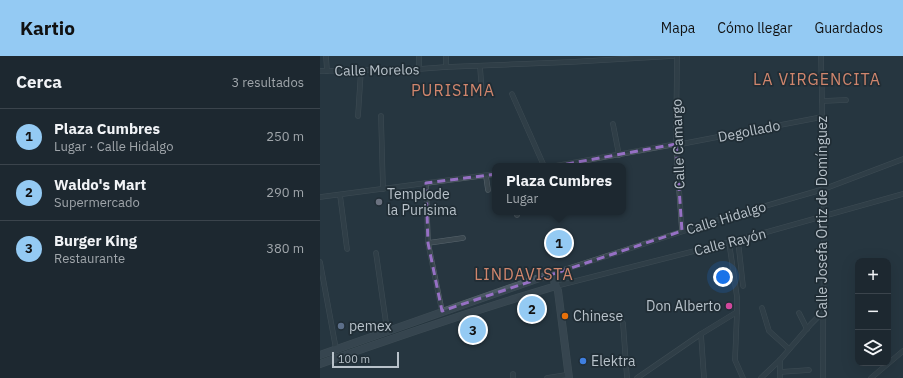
<!DOCTYPE html>
<html lang="es">
<head>
<meta charset="utf-8">
<style>
	:root { --surface:#1d2830; --page:#253038; --text:#f1f3f6; --muted:#a0a6ab; --line:#3b444c; --accent:#94caf3 }
	body { margin:0; font-family:"IBM Plex Sans",sans-serif; background:var(--page); color:var(--text) }
	.controls { position:absolute; right:12px; bottom:12px; display:grid; overflow:hidden; border-radius:8px; box-shadow:0 4px 16px #0002 }
	.controls button { width:36px; height:36px; display:grid; place-items:center; padding:0; border:0; border-bottom:1px solid var(--line); background:var(--surface); color:var(--text); font:20px sans-serif }
	.scale { position:absolute; left:12px; bottom:10px; width:67px; box-sizing:border-box; padding-left:4px; border:2px solid #b8c2ca; border-top:0; font-size:11px; line-height:14px; white-space:nowrap; color:#b8c2ca; -webkit-text-stroke:3px #202d35; paint-order:stroke }
	.you { position:absolute; left:403px; top:221px; width:14px; height:14px; margin:-10px; border:3px solid #fff; border-radius:50%; background:#1a73e8; box-shadow:0 0 0 6px #1a73e833 }
	.badge { display:grid; place-items:center; width:26px; height:26px; border-radius:50%; background:var(--accent); color:#111; font-size:13px; font-weight:700 }
	.pin { position:absolute; translate:-50% -50%; border:2px solid #fff; box-shadow:0 1px 4px #0006 }
	.popup { position:absolute; left:172px; top:107px; width:134px; height:52px; box-sizing:border-box; display:grid; place-content:center; border-radius:8px; background:var(--surface); filter:drop-shadow(0 1px 3px #0005); font-size:13px; white-space:nowrap; color:var(--muted) }
	.popup b { font-size:15px; color:var(--text) }
	.popup::after { content:''; position:absolute; left:50%; top:100%; margin-left:-8px; border:8px solid transparent; border-top-color:var(--surface) }
	.list { margin:0; padding:0; list-style:none }
	h2 { display:flex; justify-content:space-between; align-items:center; height:52px; margin:0; padding:0 16px; font-size:17px }
	h2 small { font-size:13px; font-weight:400; color:var(--muted) }
	.list li { display:grid; grid-template-columns:26px 1fr auto; gap:12px; align-items:center; box-sizing:border-box; height:56px; padding:0 16px; border-top:1px solid var(--line) }
	.list b { display:block; font-size:15px; white-space:nowrap }
	.list p { margin:0; font-size:13px; white-space:nowrap; color:var(--muted) }
	.list em { font-size:13px; font-style:normal; color:var(--muted) }
	.icon { flex:none; width:22px; height:22px; fill:none; stroke:currentColor; stroke-width:2; stroke-linecap:round; stroke-linejoin:round }
	.map { position:relative; flex:none; width:583px; height:322px; overflow:hidden }
	header { display:flex; align-items:center; gap:24px; box-sizing:border-box; height:56px; padding:0 20px; background:var(--accent); color:#111 }
	header strong { font-size:19px }
	nav { display:flex; gap:22px; margin-inline-start:auto; font-size:14px }
	main { display:flex }
	aside { flex:1; background:var(--surface) }
	.map>svg:first-child { display:block }
	.lines { fill:none; stroke-linecap:round; stroke-linejoin:round }
	.street-casing { stroke:#59656d; stroke-width:5.5 }
	.secondary-casing { stroke:#59656d; stroke-width:8 }
	.street { stroke:#3b4850; stroke-width:4.5 }
	.secondary { stroke:#4a5863; stroke-width:7 }
	.marked { fill:none; stroke:#9670c4; stroke-width:3; stroke-dasharray:8 5; stroke-linejoin:round }
	.worship-dot { fill:#6b7280; stroke:#202d35; stroke-width:1.5 }
	.hotel-dot { fill:#d1479c; stroke:#202d35; stroke-width:1.5 }
	.food-dot { fill:#e8710a; stroke:#202d35; stroke-width:1.5 }
	.service-dot { fill:#5c6f8a; stroke:#202d35; stroke-width:1.5 }
	.shop-dot { fill:#3f7fe0; stroke:#202d35; stroke-width:1.5 }
	.labels { text-anchor:middle; stroke-width:3.5; stroke-linejoin:round; paint-order:stroke }
	.street-label { font-size:14px; fill:#b8c2ca; stroke:#202d35 }
	.poi-label { font-size:14px; fill:#b8c2ca; stroke:#202d35; text-anchor:start }
	.quarter-label { font-size:16px; letter-spacing:1px; fill:#d1866d; stroke:#202d35 }
</style>
</head>
<body>
<header>
<strong>Kartio</strong>
<nav><a>Mapa</a><a>Cómo llegar</a><a>Guardados</a></nav>
</header>
<main>
<aside>
<h2>Cerca<small>3 resultados</small></h2>
<ul class="list">
<li><span class="badge">1</span><div><b>Plaza Cumbres</b><p>Lugar · Calle Hidalgo</p></div><em>250 m</em></li>
<li><span class="badge">2</span><div><b>Waldo's Mart</b><p>Supermercado</p></div><em>290 m</em></li>
<li><span class="badge">3</span><div><b>Burger King</b><p>Restaurante</p></div><em>380 m</em></li>
</ul>
</aside>
<div class="map">
<svg width="583" height="322" viewBox="0 0 583 322">
	<rect width="100%" height="100%" fill="#273640"/>
	<g class="lines">
		<!-- street casing -->
		<g class="street-casing">
			<g id="street">
				<polyline points="6,0 7,15"/>
				<polyline points="99,0 99,13"/>
				<polyline points="126,0 126,11"/>
				<polyline points="357,0 356,89 362,175"/>
				<polyline points="501,0 504,133 503,322"/>
				<polyline points="160,10 162,39"/>
				<polyline points="0,15 99,13 126,11 251,6 353,0"/>
				<polyline points="192,38 224,110"/>
				<polyline points="502,45 526,44"/>
				<polyline points="38,60 41,14"/>
				<polyline points="61,60 63,133"/>
				<polyline points="293,68 299,99"/>
				<polyline points="356,89 502,61"/>
				<polyline points="235,110 356,88"/>
				<polyline points="166,120 168,134"/>
				<polyline points="106,127 108,187 122,255"/>
				<polyline points="20,139 27,193"/>
				<polyline points="0,141 175,118"/>
				<polyline points="197,156 197,159"/>
				<polyline points="418,184 423,230"/>
				<polyline points="409,186 417,241 417,256 415,304 423,322"/>
				<polyline points="108,187 143,182"/>
				<polyline points="56,197 67,274"/>
				<polyline points="0,206 16,293"/>
				<polyline points="228,219 404,162 504,133 583,103"/>
				<polyline points="236,230 418,184 583,138"/>
				<polyline points="442,252 449,275 469,293"/>
				<polyline points="479,257 487,273"/>
				<polyline points="303,267 307,322"/>
				<polyline points="381,278 384,322"/>
				<polyline points="460,316 489,314"/>
				<polyline points="193,322 193,318"/>
				<polyline points="227,322 246,319"/>
				<polyline points="317,322 381,278 417,256"/>
				<polyline points="441,322 460,304 491,268 502,257"/>
				<polyline points="460,322 460,304"/>
				<polyline points="551,322 583,295"/>
			</g>
		</g>
		<!-- secondary casing -->
		<g class="secondary-casing">
			<g id="secondary">
				<polyline points="0,299 228,219 233,222 238,235 249,322"/>
				<path d="M0 308C78 280 156 254 236 230"/>
			</g>
		</g>
		<!-- street -->
		<use href="#street" class="street"/>
		<!-- secondary -->
		<use href="#secondary" class="secondary"/>
	</g>
	<!-- marked area -->
	<path d="M0 0H583V322H0ZM356 88 362 175 122 255 108 187 106 127 225 112Z" fill="#273640" fill-opacity=".55" fill-rule="evenodd"/>
	<path class="marked" d="M356 88 362 175 122 255 108 187 106 127 225 112Z"/>
	<!-- markers -->
	<circle class="worship-dot" cx="59" cy="146" r="4"/>
	<circle class="hotel-dot" cx="409" cy="250" r="4"/>
	<circle class="food-dot" cx="245" cy="260" r="4"/>
	<circle class="service-dot" cx="21" cy="270" r="4"/>
	<circle class="shop-dot" cx="263" cy="305" r="4"/>
	<g class="labels">
		<!-- street labels -->
		<g class="street-label">
			<text transform="translate(57 14) rotate(-1)" y="5">Calle Morelos</text>
			<text transform="translate(429 75) rotate(-11)" y="5">Degollado</text>
			<text transform="translate(358 88) rotate(-92)" y="5">Calle Camargo</text>
			<text transform="translate(502 161) rotate(-90)" y="5">Calle Josefa Ortiz de Domínguez</text>
			<text transform="translate(406 162) rotate(-17)" y="5">Calle Hidalgo</text>
			<text transform="translate(410 186) rotate(-14)" y="5">Calle Rayón</text>
		</g>
		<!-- poi labels -->
		<g class="poi-label">
			<text x="67" y="143">Templode<tspan x="67" dy="16">la Purisima</tspan></text>
			<text x="401" y="255" text-anchor="end">Don Alberto</text>
			<text x="253" y="265">Chinese</text>
			<text x="29" y="275">pemex</text>
			<text x="271" y="310">Elektra</text>
		</g>
		<!-- quarter labels -->
		<g class="quarter-label">
			<text x="497" y="29">LA VIRGENCITA</text>
			<text x="133" y="40">PURISIMA</text>
			<text x="204" y="224">LINDAVISTA</text>
		</g>
	</g>
</svg>
<div class="controls">
<button>+</button>
<button>−</button>
<button><svg class="icon" aria-label="layers" viewBox="0 0 24 24"><path d="M12 4l9 5-9 5-9-5zM3 14l9 5 9-5"/></svg></button>
</div>
<div class="scale">100 m</div>
<div class="you"></div>
<div class="pin badge" style="left:239px;top:187px">1</div>
<div class="popup"><b>Plaza Cumbres</b>Lugar</div>
<div class="pin badge" style="left:212px;top:253px">2</div>
<div class="pin badge" style="left:153px;top:274px">3</div>
</div>
</main>
</body>
</html>
